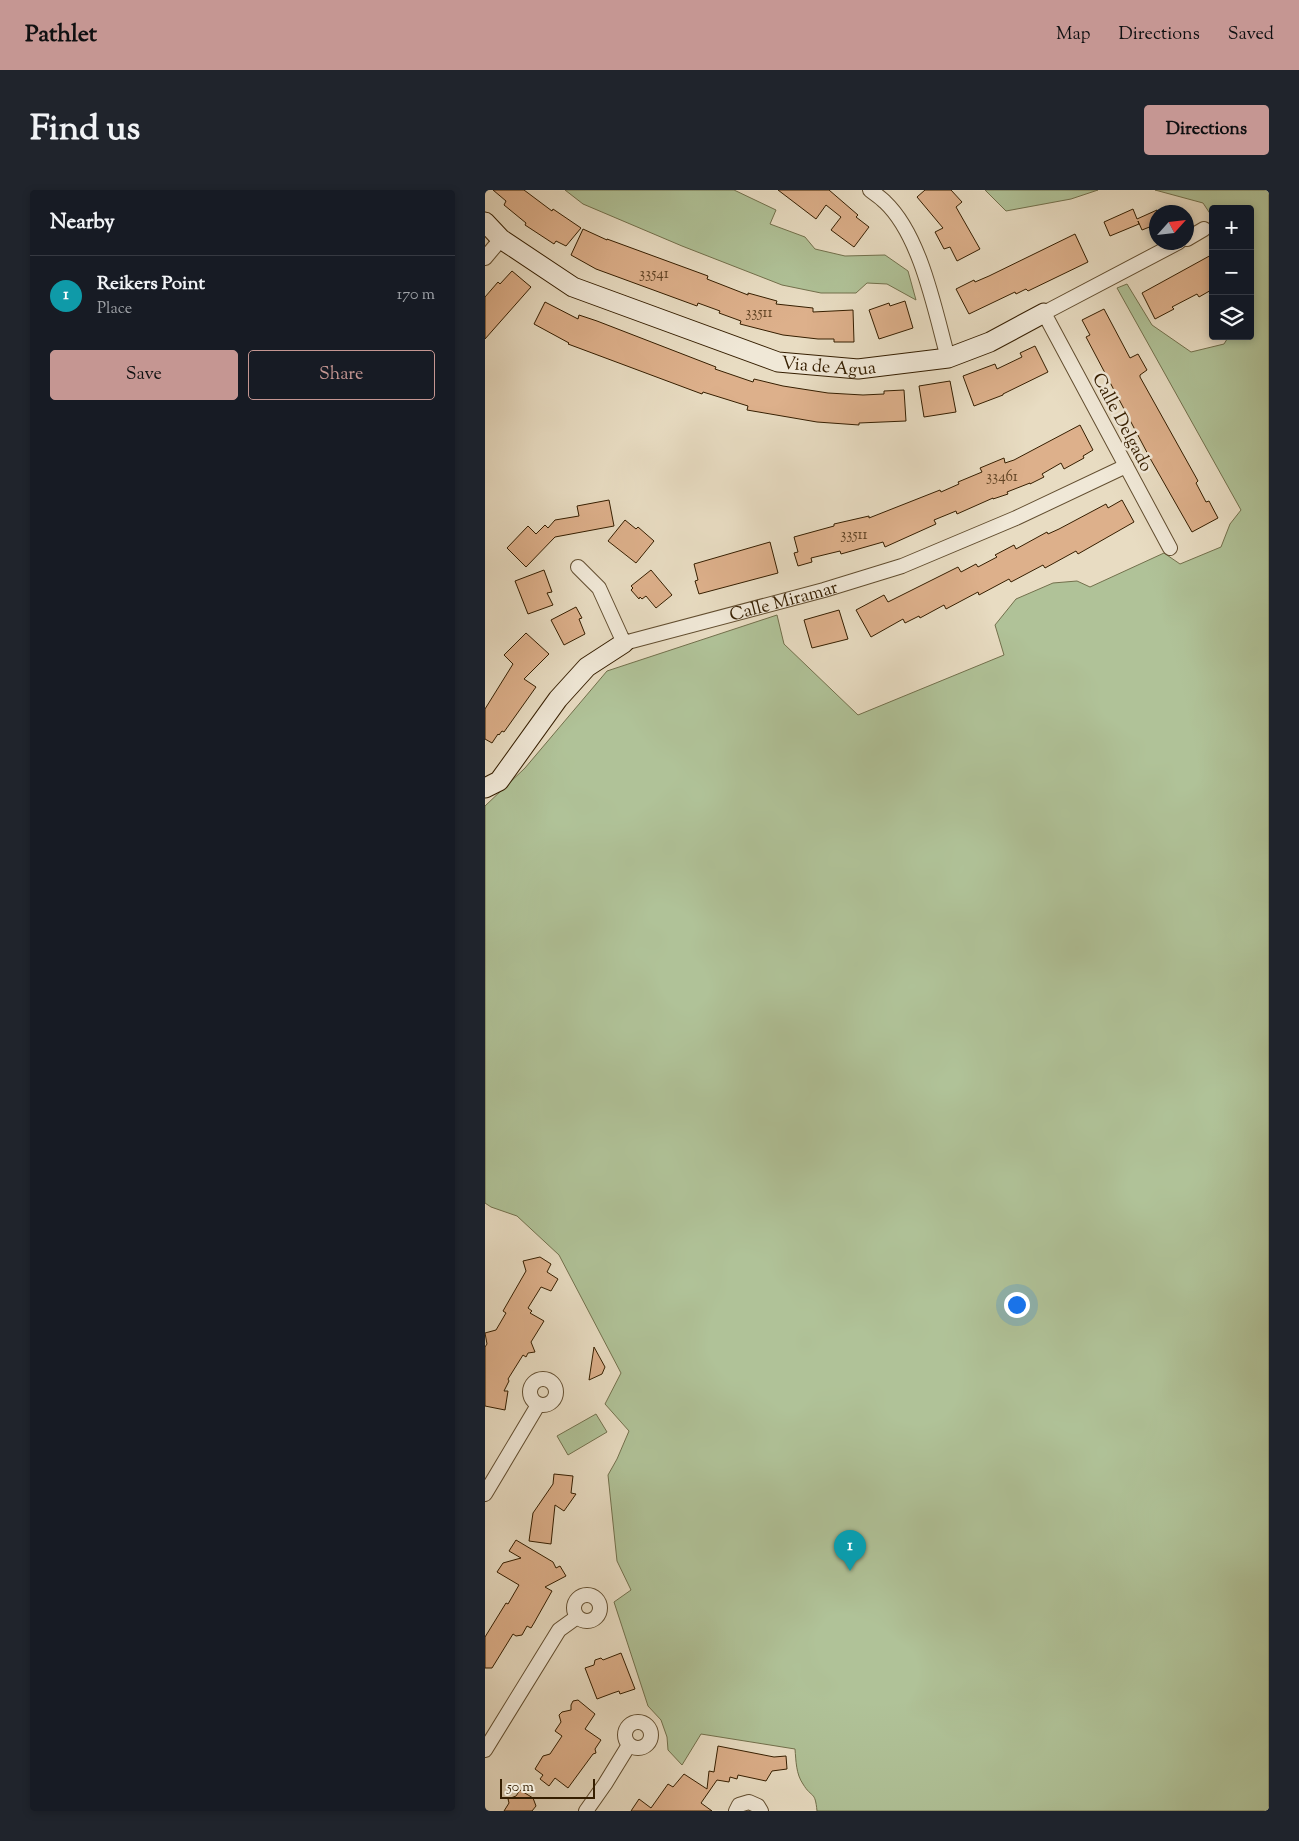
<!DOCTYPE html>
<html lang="en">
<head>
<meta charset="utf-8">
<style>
	:root { --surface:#171b24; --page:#20242c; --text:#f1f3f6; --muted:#9ea1a6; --line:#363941; --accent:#c59692 }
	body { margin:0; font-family:"Sorts Mill Goudy",serif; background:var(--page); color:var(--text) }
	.controls { position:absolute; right:15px; top:15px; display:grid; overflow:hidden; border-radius:5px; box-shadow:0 2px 8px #0003 }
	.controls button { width:45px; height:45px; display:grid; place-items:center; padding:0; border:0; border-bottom:1px solid var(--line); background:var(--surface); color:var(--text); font:25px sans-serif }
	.compass { position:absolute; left:664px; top:15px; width:45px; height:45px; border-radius:50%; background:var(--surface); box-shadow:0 2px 8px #0003; rotate:63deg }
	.scale { position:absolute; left:15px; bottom:12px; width:95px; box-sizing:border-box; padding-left:5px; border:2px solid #351e00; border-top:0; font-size:14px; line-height:18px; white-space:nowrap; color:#351e00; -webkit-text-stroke:4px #f0e8d7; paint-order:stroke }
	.you { position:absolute; left:531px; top:1114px; width:18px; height:18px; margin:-12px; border:4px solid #fff; border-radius:50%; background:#1a73e8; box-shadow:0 0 0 8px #1a73e833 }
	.badge { display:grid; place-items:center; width:32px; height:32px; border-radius:50%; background:var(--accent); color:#fff; font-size:16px; font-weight:700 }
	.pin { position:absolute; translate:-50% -41px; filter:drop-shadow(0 1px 2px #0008) }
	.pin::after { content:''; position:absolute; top:26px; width:18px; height:15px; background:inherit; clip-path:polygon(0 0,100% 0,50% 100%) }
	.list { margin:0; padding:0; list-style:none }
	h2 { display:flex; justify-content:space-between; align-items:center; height:65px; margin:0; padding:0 20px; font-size:21px }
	h2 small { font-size:16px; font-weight:400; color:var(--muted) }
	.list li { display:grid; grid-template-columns:32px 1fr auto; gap:15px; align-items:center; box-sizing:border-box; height:80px; padding:0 20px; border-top:1px solid var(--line) }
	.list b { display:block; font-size:19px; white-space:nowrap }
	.list p { margin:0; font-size:16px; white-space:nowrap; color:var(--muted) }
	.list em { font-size:16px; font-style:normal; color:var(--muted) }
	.actions { display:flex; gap:10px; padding:15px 20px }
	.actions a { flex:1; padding:11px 0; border:1px solid var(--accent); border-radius:5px; text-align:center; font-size:18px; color:var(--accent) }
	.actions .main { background:var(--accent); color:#111 }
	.icon { flex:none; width:28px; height:28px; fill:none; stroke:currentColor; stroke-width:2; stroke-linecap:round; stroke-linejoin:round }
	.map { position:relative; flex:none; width:784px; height:1621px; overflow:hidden; border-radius:5px }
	header { display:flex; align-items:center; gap:30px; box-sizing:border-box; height:70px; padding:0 25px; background:var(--accent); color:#111 }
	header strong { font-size:24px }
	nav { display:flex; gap:28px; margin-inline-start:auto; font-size:18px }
	.intro { display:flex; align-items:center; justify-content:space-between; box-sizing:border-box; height:120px; padding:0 30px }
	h1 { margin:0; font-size:35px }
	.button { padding:12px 22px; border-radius:5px; background:var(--accent); color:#111; font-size:18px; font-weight:700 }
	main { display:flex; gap:30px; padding:0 30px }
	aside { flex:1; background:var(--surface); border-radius:5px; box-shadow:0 2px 8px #0003 }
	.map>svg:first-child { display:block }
	.green { fill:#b0c298; stroke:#72704c }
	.building { fill:#ddb08b; stroke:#351e00 }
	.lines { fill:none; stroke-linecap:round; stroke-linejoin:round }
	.street-casing { stroke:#624e30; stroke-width:16 }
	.secondary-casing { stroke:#351e00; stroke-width:21 }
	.street { stroke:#f0e8d7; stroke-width:14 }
	.secondary { stroke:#f0e8d7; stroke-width:19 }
	.labels { text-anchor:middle; stroke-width:5; stroke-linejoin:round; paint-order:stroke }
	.number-label { font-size:15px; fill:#5f4223 }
	.street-label { font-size:18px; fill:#351e00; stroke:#f0e8d7 }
</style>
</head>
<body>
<header>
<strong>Pathlet</strong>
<nav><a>Map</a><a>Directions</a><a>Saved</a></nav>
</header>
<div class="intro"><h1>Find us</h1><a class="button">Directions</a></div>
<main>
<aside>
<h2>Nearby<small></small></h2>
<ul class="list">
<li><span class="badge" style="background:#0f9aa8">1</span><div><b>Reikers Point</b><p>Place</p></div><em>170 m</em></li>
</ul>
<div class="actions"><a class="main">Save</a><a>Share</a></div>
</aside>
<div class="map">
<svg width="784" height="1621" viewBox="0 0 784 1621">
	<rect width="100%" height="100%" fill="#e8dcc2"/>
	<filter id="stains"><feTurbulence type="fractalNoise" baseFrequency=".004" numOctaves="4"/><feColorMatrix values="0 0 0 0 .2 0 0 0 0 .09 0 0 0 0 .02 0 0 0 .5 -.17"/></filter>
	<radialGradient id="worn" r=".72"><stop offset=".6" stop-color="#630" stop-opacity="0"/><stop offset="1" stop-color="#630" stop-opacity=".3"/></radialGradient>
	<!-- green -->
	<g class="green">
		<polygon points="80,0 249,0 291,20 285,34 320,47 330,59 360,66 400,65 423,81 431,110 402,94 382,93 371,103 336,103 297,95 197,56 98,14"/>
		<polygon points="500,0 613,0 586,9 521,21"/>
		<path d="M670 0H784V1621H332C330 1600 327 1609 318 1594 311 1584 311 1571 310 1559L216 1544 197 1575 183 1560 182 1547 176 1530 163 1516 129 1412 146 1400 132 1371 123 1285 132 1269 144 1241 120 1214 136 1183 74 1065 32 1026 6 1017 0 1013V616L40 578 122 481 292 425 299 454 373 525 519 465 510 435 531 409 568 393 592 391 605 397 679 363 695 374 736 357 745 334 756 320 632 98 642 94 667 135 706 162 739 154 744 146H765V110L768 105 765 99V19H728V28L718 13Z"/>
		<polygon points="111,1224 122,1242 83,1265 72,1246"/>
	</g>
	<!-- building -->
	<g class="building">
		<polygon points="8,0 39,0 67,21 68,19 96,38 81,56 71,51 69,54 40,35 41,33 19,15 21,11"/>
		<polygon points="293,0 344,0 373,25 371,27 384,37 369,57 346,40 356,27 341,15 331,29"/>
		<polygon points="440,0 466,0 477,12 471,17 495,59 472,71 465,57 459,59 450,42 458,38 432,7"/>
		<polygon points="648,19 652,29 672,20 672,34 657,40 653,31 654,34 625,46 619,32"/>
		<polygon points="98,39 122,50 122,49 223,86 222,89 263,105 263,103 292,111 291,114 328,118 328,122 368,120 369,152 349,152 349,149 333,149 298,145 255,134 256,131 234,123 235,121 213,113 212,116 111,79 86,65"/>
		<polygon points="590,44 603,72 543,101 541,99 531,104 530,102 484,124 471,99 489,90 490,92 504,86"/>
		<polygon points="728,64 728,99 714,107 712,104 687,117 689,119 670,129 657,103"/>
		<polygon points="27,81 46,97 0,149 0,107 13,92 15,94"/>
		<polygon points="420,111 428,138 394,149 384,120 404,113 405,116"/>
		<polygon points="60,112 93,129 94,125 112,131 231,177 230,179 268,192 269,189 298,196 343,203 378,205 399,204 399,201 419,200 421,231 374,233 374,235 332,232 262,220 263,216 218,202 217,204 83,154 84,153 49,134"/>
		<polygon points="619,119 645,168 653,164 662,180 655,185 655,187 713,291 711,293 721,312 724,311 733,328 707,342 666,270 601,147 605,145 597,130"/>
		<polygon points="550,156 563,182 518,204 518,205 489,216 478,186 510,174 512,179 537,167 535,163"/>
		<polygon points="465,191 471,222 439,227 434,196"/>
		<polygon points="595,235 608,260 598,266 599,268 579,279 576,273 557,284 559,287 545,294 545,293 522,302 523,304 508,309 508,308 472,324 471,321 449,330 451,334 400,357 398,352 356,364 355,361 326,368 327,372 313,376 309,363 313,362 309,347 349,336 349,334 384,326 384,328 455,300 456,302 474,294 473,292 497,282 495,278 519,268 520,273 529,270"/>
		<polygon points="124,310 129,336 70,347 41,377 22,358 43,336 51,344 60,335 63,338 70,330 94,326 92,316"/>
		<polygon points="637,310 649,332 593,364 591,361 560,378 558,375 526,392 524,389 494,405 493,402 461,419 459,415 435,428 434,426 420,433 418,429 386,447 371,420 399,405 403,412 473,377 476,382 491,374 493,377 512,367 510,365 529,355 531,359 562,342 563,344 574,339 621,314 623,318"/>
		<polygon points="140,330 151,339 153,337 169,351 151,373 123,351"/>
		<polygon points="285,352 293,383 214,404 210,391 213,390 209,374"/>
		<polygon points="59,380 67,402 62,403 68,415 43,424 30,391"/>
		<polygon points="166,380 187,405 171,418 161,406 157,409 155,407 154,409 146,400 148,398 146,396"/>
		<polygon points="91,417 97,428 94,429 100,444 79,455 66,430"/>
		<polygon points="354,420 363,449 327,458 319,430"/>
		<polygon points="41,443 64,464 39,489 51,497 19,542 17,541 14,545 13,544 7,553 0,549 0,519 28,474 19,465"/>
		<polygon points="55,1067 66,1074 62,1082 73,1089 66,1101 56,1097 43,1118 47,1121 45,1123 59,1131 46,1152 50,1162 43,1163 41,1167 38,1165 23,1189 24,1191 19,1201 23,1201 20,1220 0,1216 0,1157 2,1154 0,1143 11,1140 21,1123 18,1121 41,1081 38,1071"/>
		<polygon points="109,1157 120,1177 117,1184 104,1190"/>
		<polygon points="69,1284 88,1286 86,1303 91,1304 79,1321 70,1315 66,1354 44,1351 48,1323 68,1294"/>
		<polygon points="31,1350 68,1372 71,1378 75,1376 81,1386 60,1397 67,1401 49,1433 46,1438 42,1436 37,1445 31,1446 28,1444 7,1478 0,1478 0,1447 21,1413 23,1414 34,1395 12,1382 18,1373 36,1368 24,1361"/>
		<polygon points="136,1463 150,1499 135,1504 134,1501 128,1503 112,1509 100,1478 109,1475 110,1470 116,1468 118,1470"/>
		<polygon points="93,1510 110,1524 100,1539 116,1550 110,1559 111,1563 108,1564 83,1598 70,1588 64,1596 55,1589 58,1585 50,1579 58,1566 65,1564 77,1546 70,1541 76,1532 74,1525 77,1522 86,1520 86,1515 88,1511"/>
		<polygon points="233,1556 289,1567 301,1566 302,1579 287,1581 281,1591 253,1585 252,1589 245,1587 244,1592 232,1590 216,1613 227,1621 146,1621 154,1609 166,1618 183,1594 188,1597 199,1584 222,1599 224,1581 229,1582"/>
		<polygon points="35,1600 48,1608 51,1616 47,1621 19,1621 24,1613 23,1609 31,1606"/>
	</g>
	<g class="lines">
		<!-- street casing -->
		<g class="street-casing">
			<g id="street">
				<path d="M385 0C390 4 395 7 400 12 436 46 450 121 463 168"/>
				<polyline points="702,49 719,39"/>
				<polyline points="0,68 16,49"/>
				<polyline points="685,358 559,123 694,52"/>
				<path id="s1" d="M93 377 114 398 139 453 339 400 417 376 531 328 641 276"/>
				<circle cx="58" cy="1202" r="13"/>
				<polyline points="0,1304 53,1215"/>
				<circle cx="102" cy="1418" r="13"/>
				<circle cx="153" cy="1545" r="13"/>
				<polyline points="0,1560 74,1440 92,1427"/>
				<polyline points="101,1621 120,1594 144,1555"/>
				<polyline points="251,1621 254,1615 264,1612 273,1616 276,1621"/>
			</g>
		</g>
		<!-- secondary casing -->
		<g class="secondary-casing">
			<g id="secondary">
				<path id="s2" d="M0 32 16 49 88 97 293 172 373 179 463 168 505 152 559 123"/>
				<polyline points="0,598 14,591 73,509 102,477 139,453"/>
			</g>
		</g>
		<!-- street -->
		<use href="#street" class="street"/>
		<!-- secondary -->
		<use href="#secondary" class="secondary"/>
	</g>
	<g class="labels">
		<!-- number labels -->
		<g class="number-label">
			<text x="169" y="88">33541</text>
			<text x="274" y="127">33511</text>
			<text x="517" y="291">33461</text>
			<text x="369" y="349">33511</text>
		</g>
		<!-- street labels -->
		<g class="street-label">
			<text dy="6" stroke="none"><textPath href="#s2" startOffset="379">Via de Agua</textPath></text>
			<text transform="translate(638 232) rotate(62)" y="6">Calle Delgado</text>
			<text dy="6" stroke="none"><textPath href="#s1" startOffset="255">Calle Miramar</textPath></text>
		</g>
	</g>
	<rect width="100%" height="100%" filter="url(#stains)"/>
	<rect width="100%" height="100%" fill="url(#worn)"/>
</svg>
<div class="controls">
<button>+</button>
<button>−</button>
<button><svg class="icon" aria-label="layers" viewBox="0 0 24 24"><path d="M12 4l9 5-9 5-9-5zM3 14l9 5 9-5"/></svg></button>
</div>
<svg class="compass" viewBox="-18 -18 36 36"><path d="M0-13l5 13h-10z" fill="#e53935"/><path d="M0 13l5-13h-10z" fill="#9ea1a6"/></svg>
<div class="scale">50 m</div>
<div class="you"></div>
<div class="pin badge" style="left:365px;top:1381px;background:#0f9aa8">1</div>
</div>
</main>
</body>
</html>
